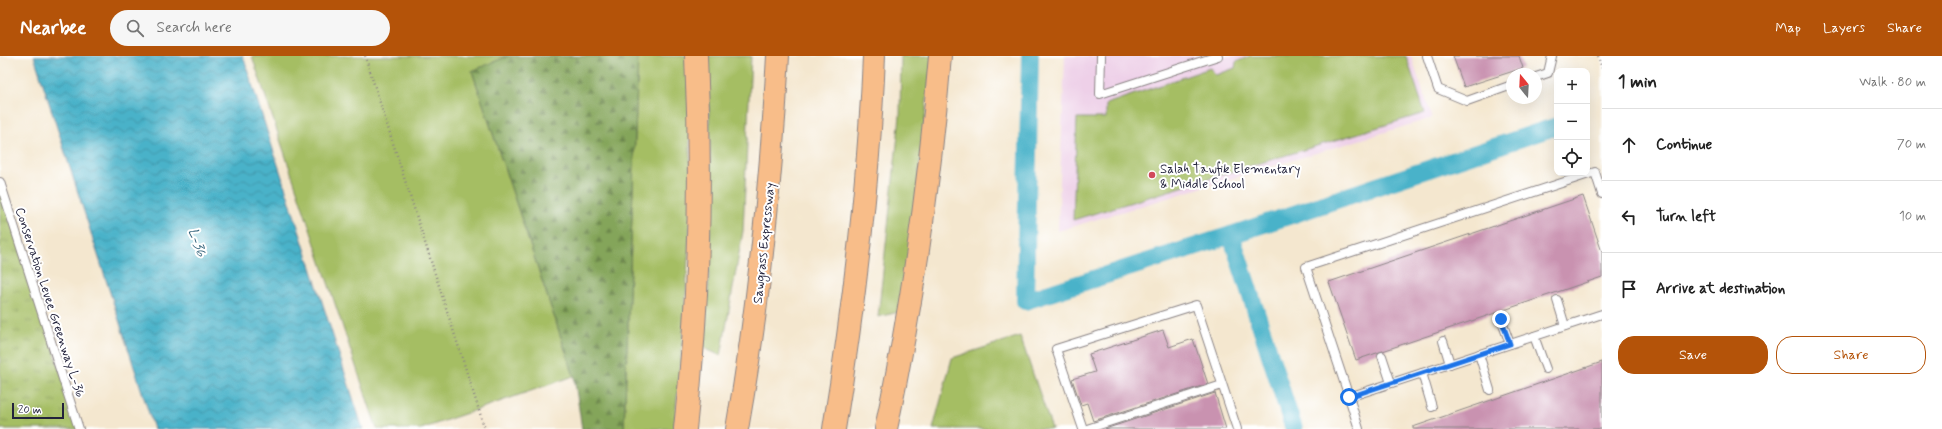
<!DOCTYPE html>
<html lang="en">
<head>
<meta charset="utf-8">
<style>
	:root { --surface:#fff; --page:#f6f6f6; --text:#222; --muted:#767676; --line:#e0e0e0; --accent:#b45309 }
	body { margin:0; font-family:Mynerve,sans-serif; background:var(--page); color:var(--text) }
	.controls { position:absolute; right:12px; top:12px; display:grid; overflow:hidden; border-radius:8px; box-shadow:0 4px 16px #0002 }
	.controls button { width:36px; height:36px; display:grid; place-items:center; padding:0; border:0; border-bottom:1px solid var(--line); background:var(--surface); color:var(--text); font:20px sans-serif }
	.compass { position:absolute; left:1506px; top:12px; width:36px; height:36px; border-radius:50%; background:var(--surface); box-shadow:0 4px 16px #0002; rotate:342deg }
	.scale { position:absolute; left:12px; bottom:10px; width:52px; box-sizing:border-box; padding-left:4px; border:2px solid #22223b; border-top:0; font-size:11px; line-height:14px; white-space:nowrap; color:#22223b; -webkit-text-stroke:3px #fff; paint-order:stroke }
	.stop { position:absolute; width:12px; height:12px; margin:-9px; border:3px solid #1a73e8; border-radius:50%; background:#fff }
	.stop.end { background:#1a73e8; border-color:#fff; box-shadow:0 1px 4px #0008 }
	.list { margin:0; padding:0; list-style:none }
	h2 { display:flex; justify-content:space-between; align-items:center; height:52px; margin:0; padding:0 16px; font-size:17px }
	h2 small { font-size:13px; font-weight:400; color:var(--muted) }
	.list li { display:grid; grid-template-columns:26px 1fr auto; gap:12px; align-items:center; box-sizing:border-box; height:72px; padding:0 16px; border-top:1px solid var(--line) }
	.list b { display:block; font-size:15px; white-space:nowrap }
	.list em { font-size:13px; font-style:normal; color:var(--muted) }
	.actions { display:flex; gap:8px; padding:12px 16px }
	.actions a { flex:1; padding:9px 0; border:1px solid var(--accent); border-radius:16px; text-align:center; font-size:14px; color:var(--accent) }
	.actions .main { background:var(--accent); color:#fff }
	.icon { flex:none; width:22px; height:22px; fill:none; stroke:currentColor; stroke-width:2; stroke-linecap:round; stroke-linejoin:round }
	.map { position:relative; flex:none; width:1602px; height:373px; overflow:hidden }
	header { display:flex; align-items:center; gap:24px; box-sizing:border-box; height:56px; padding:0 20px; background:var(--accent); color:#fff }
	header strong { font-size:19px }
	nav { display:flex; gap:22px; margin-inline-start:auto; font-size:14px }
	.search { width:280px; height:36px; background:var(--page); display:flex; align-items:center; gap:10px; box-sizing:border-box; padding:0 14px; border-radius:22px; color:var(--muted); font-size:15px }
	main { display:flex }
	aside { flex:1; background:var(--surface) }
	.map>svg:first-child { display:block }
	.built { fill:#eed0e8 }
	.green { fill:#a5be64; stroke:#647050 }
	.forest { fill:url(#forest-firs); stroke:#53644a }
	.park { fill:url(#park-tufts); stroke:#647050 }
	.water { fill:url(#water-waves); stroke:#366a82 }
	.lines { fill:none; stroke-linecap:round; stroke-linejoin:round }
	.canal { stroke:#4ab2c9; stroke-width:18 }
	.building { fill:#c992b0 }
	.service-casing { stroke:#8b8485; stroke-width:10 }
	.motorway-casing { stroke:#8b8485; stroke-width:24 }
	.path { stroke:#8b8485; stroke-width:2.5; stroke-dasharray:1 3; stroke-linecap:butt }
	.service { stroke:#fff; stroke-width:8 }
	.motorway { stroke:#f8bd89; stroke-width:22 }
	.route { stroke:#1a73e8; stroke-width:5 }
	.poi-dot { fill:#d1495b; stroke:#fff; stroke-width:1.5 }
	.labels { text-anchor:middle; stroke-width:4; stroke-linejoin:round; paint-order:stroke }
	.poi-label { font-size:13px; fill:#22223b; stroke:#fff; text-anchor:start }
	.street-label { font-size:13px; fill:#22223b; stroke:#fff }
	.water-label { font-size:14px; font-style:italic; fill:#34637b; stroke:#fff }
</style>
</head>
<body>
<header>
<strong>Nearbee</strong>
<div class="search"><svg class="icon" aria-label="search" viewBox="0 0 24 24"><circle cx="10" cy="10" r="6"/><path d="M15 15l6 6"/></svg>Search here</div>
<nav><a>Map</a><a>Layers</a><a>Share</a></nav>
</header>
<main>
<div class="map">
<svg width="1602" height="373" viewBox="0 0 1602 373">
	<defs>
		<pattern id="forest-firs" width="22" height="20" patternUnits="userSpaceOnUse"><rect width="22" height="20" fill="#84a55a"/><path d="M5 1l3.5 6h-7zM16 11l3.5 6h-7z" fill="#6c864c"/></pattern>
		<pattern id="park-tufts" width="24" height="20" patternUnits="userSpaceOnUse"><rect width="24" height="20" fill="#a5be64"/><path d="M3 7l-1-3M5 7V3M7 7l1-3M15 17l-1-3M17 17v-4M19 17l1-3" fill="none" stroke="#869a54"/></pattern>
		<pattern id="water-waves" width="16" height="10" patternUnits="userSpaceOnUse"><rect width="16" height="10" fill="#4ab2c9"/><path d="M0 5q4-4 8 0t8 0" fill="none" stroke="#3d90a4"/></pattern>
	</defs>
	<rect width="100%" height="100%" fill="#fff"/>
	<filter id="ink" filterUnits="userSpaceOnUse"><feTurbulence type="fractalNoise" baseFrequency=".025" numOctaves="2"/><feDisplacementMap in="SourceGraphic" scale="8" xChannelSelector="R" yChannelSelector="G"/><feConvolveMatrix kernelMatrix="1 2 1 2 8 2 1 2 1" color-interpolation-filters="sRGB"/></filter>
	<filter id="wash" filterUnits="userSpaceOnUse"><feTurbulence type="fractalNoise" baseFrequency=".012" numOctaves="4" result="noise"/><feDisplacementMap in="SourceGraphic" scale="16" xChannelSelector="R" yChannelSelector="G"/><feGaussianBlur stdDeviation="0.9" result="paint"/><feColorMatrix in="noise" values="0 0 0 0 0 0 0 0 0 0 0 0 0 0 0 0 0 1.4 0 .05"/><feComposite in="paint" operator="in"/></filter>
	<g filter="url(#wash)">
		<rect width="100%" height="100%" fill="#f4e7cf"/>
		<!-- built -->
		<polygon class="built" points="1065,0 1411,0 1432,62 1058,175"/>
		<!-- green -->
		<g class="green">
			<polygon points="252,0 508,0 472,15 574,320 421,373 377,373"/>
			<polygon points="638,0 688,0 691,149 685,257 674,373 624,373"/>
			<path d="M707 0H751L743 175 721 300 704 292C713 195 711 98 707 0Z"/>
			<polygon points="901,0 932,0 903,255 878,261 900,60"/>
			<polygon points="1250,0 1406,0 1425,57 1073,164 1077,62 1106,62 1106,48 1210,12 1216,19 1235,12 1236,6"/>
			<polygon points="1020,280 1052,373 933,373 952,302"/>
		</g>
		<!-- forest -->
		<polygon class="forest" points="508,0 638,0 624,373 582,373 574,320 472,15"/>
		<!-- park -->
		<polygon class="park" points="0,126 79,373 0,373"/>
		<!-- water -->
		<polygon class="water" points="34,0 243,0 363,373 154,373"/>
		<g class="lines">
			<!-- canal -->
			<g class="canal">
				<polyline points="1030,0 1025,245 1231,179 1294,373"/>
				<polyline points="1231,179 1557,70"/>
			</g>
		</g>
		<g id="blocks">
			<!-- building -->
			<g class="building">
				<polygon points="1453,0 1519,0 1523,12 1464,31"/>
				<polygon points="1583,140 1602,196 1602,221 1356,304 1329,226"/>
				<polygon points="1163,274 1169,291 1193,283 1208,328 1093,365 1087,347 1081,349 1072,323 1095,316 1089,298"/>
				<polygon points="1602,306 1602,373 1413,373 1413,371"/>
				<polygon points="1215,337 1226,373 1105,373"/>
			</g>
		</g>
	</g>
	<g filter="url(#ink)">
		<use href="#blocks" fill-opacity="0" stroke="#8b8485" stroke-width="1"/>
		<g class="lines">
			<!-- service casing -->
			<g class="service-casing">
				<g id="service">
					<polyline points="1101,0 1100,38 1218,0"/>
					<polyline points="1427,0 1438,33 1467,45 1512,29"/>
					<polyline points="1536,21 1548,17 1552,0"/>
					<polyline points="0,126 79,373"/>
					<polyline points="1602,138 1595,116 1306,211 1349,341 1602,258"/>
					<polyline points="1557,244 1565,270"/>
					<polyline points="1501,263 1510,288"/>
					<polyline points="1534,280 1546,313"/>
					<polyline points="1443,285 1450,308"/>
					<polyline points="1479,298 1490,334"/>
					<polyline points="1382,300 1391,327"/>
					<polyline points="1422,317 1432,351"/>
					<polyline points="1349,341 1359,373"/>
					<polyline points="1083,373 1056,293 1196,249 1237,373"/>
					<polyline points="1087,373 1222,329"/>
				</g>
			</g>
			<!-- motorway casing -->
			<g class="motorway-casing">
				<g id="motorway">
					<path d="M685 373C699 249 702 125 696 0"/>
					<path d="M737 373C759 250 771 125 778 0"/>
					<path d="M834 373C854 250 869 125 874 0"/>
					<path d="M886 373C912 250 930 126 940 0"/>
				</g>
			</g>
			<!-- path -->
			<g class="path">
				<polyline points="365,0 485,373"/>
				<polyline points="1598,0 1602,12"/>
			</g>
			<!-- service -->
			<use href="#service" class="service"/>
			<!-- motorway -->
			<use href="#motorway" class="motorway"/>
		</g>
	</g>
	<g class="lines" filter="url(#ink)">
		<!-- route -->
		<polyline class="route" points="1349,341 1510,288 1501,263"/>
	</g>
	<!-- markers -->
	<circle class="poi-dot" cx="1152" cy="119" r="4"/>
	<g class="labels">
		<!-- poi labels -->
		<g class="poi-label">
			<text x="1160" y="117">Salah Tawfik Elementary<tspan x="1160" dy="15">&amp; Middle School</tspan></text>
		</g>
		<!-- street labels -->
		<g class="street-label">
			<text transform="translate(763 187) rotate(-84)" y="5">Sawgrass Expressway</text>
			<text transform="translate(51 246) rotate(72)" y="5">Conservation Levee Greenway L-36</text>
		</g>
		<!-- water labels -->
		<g class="water-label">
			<text transform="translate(198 186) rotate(71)" y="5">L-36</text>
		</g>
	</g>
</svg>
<div class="controls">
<button>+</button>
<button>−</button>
<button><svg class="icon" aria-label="locate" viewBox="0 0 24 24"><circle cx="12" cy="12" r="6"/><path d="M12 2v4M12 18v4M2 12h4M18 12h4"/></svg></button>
</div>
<svg class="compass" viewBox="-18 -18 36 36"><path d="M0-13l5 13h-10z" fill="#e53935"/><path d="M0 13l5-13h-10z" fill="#767676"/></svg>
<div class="scale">20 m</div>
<div class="stop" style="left:1349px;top:341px"></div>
<div class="stop end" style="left:1501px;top:263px"></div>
</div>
<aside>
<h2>1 min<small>Walk · 80 m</small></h2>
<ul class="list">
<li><svg class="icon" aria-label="ahead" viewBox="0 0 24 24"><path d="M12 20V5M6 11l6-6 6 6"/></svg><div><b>Continue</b></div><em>70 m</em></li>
<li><svg class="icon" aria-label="left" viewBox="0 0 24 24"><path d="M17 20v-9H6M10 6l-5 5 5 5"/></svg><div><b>Turn left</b></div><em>10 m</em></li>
<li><svg class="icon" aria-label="arrive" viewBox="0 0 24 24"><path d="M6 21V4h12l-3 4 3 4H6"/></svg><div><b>Arrive at destination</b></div></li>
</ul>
<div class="actions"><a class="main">Save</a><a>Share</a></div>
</aside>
</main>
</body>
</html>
